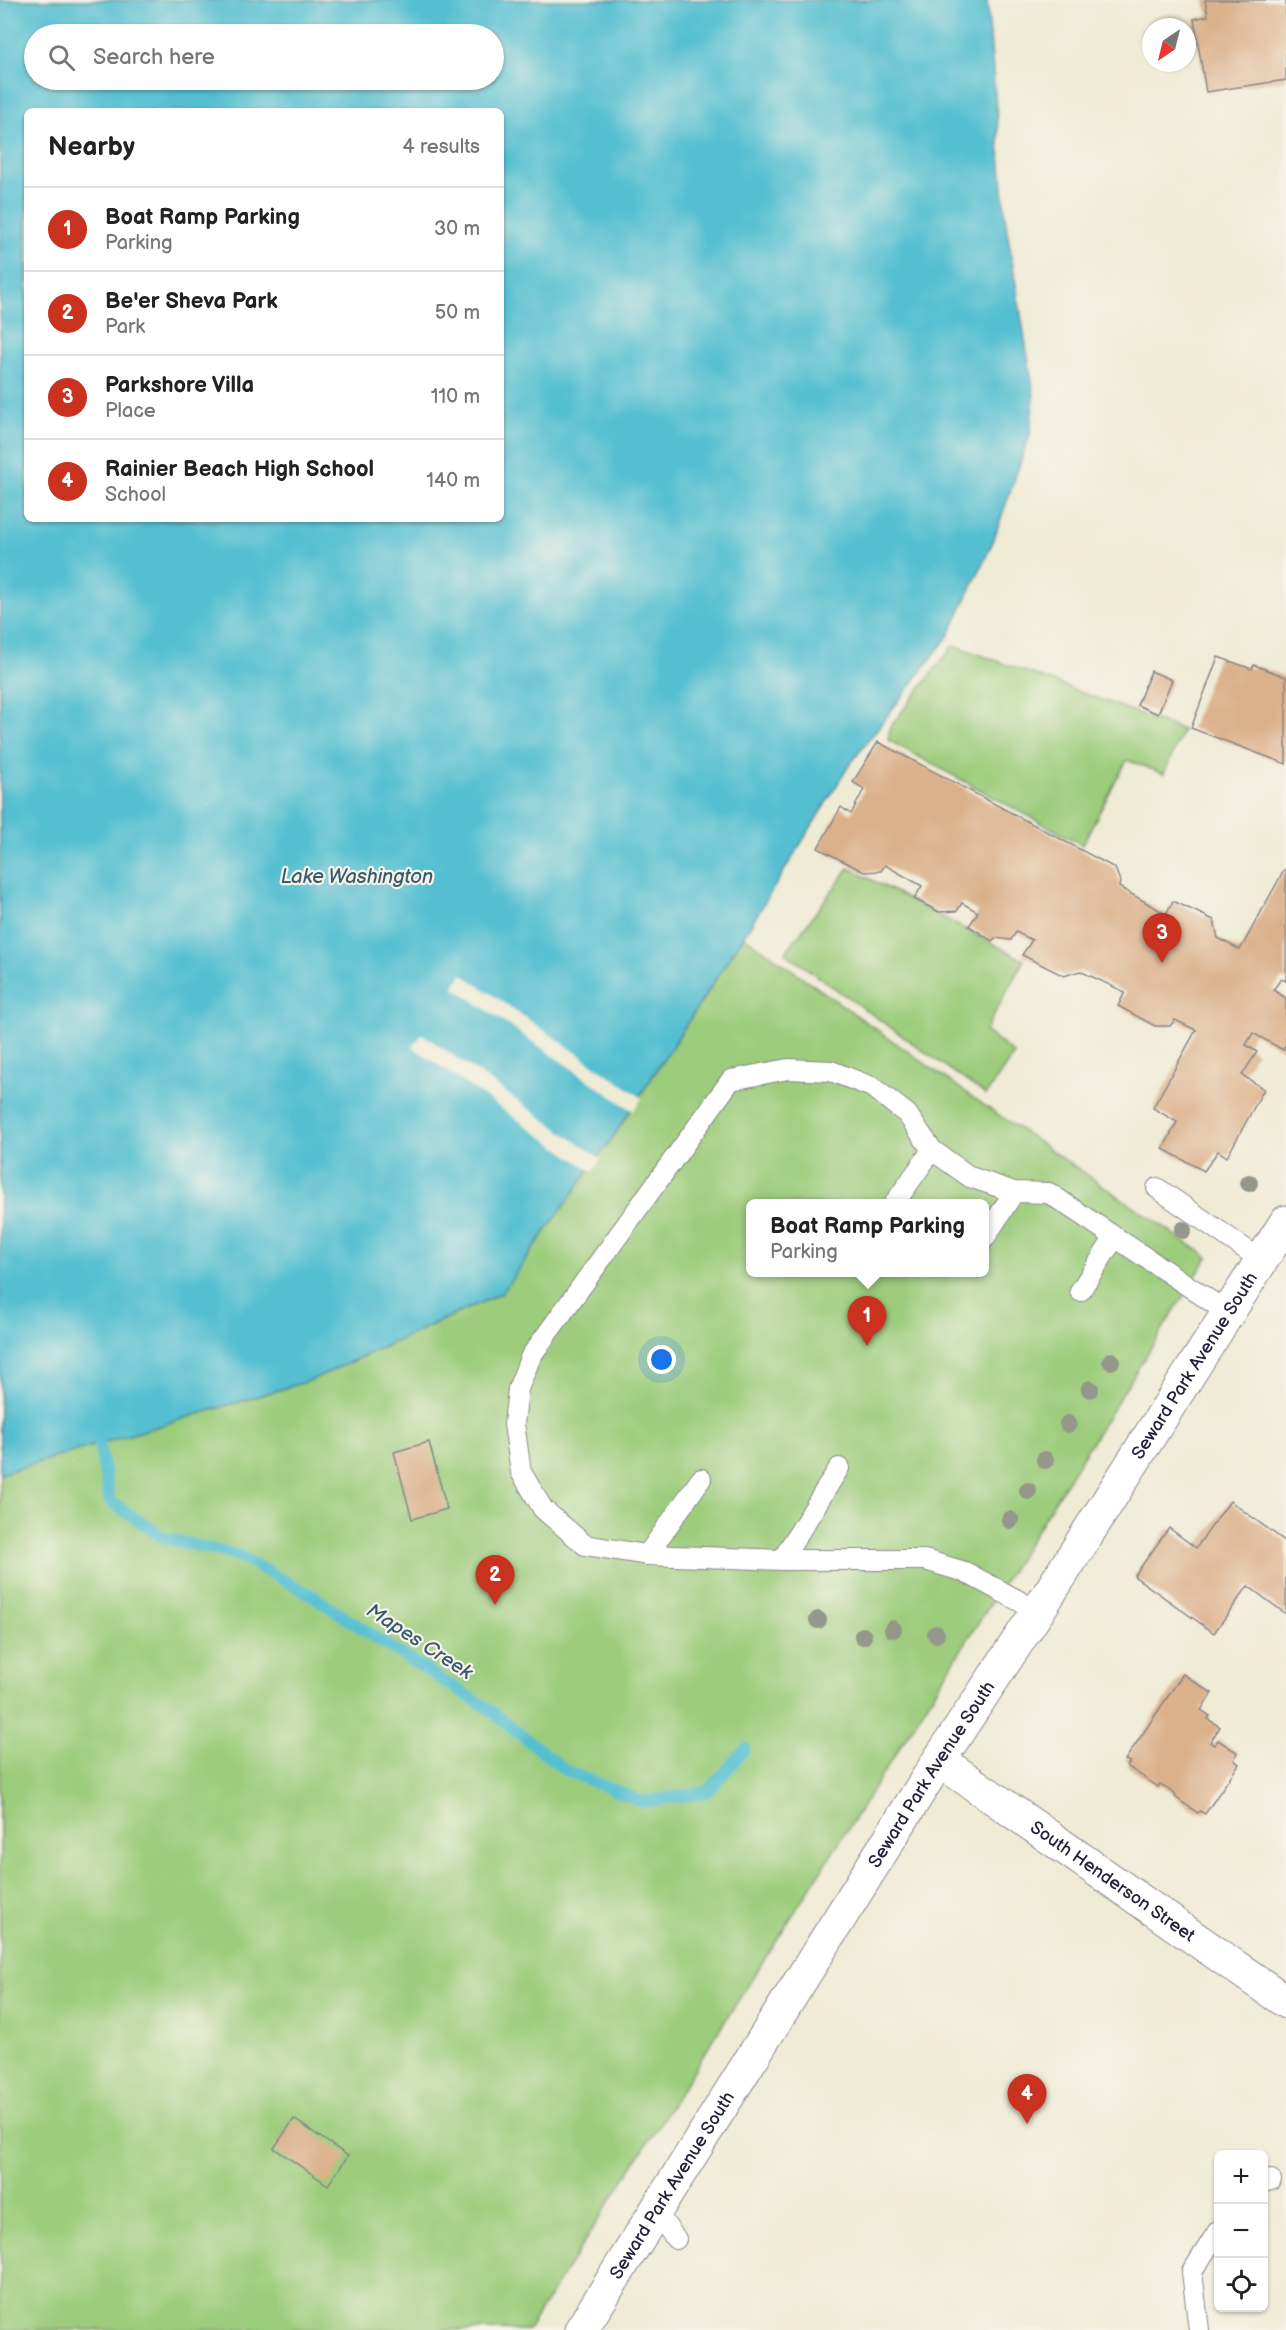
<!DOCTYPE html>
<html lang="en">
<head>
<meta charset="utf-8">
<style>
	:root { --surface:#fff; --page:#f2f2f2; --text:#222; --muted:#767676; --line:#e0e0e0; --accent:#c8321e }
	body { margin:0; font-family:"Balsamiq Sans",sans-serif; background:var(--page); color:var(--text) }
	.controls { position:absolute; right:18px; bottom:18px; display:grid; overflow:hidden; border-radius:9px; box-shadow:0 2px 4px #0004 }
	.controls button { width:54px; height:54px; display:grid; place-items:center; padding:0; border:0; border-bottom:2px solid var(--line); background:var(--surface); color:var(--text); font:30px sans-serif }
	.compass { position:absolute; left:1142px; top:18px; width:54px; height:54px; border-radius:50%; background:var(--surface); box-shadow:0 2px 4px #0004; rotate:215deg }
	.you { position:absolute; left:662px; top:1360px; width:21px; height:21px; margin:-15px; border:4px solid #fff; border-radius:50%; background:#1a73e8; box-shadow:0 0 0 9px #1a73e833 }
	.badge { display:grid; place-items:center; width:39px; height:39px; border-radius:50%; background:var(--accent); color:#fff; font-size:20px; font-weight:700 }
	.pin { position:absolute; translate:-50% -50px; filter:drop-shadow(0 2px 3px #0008) }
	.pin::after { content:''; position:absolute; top:32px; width:21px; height:18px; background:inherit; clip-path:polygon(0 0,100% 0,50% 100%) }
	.popup { position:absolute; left:746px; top:1199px; width:243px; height:78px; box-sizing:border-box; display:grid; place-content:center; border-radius:9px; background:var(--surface); filter:drop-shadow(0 2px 4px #0005); font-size:20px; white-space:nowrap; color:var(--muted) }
	.popup b { font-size:22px; color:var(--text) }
	.popup::after { content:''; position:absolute; left:50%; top:100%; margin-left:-12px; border:12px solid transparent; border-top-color:var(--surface) }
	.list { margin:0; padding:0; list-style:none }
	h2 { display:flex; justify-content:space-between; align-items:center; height:78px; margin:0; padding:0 24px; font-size:26px }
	h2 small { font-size:20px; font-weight:400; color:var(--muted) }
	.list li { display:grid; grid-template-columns:39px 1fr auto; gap:18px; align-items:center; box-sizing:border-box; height:84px; padding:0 24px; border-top:2px solid var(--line) }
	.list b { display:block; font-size:22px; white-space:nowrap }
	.list p { margin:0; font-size:20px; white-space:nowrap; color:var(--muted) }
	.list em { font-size:20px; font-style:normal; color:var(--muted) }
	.icon { flex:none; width:33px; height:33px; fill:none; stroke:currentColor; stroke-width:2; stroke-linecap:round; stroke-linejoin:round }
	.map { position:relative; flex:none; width:1286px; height:2330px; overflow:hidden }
	.search { position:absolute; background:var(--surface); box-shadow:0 2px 4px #0004; left:24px; top:24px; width:480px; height:66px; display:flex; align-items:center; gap:15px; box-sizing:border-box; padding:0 21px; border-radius:33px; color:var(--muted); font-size:22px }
	.panel { position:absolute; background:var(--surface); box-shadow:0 2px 4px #0004; left:24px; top:108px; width:480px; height:414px; border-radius:9px }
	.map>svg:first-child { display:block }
	.green { fill:#9ccc7b; stroke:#5f775b; stroke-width:1.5; fill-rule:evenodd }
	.water { fill:#55bfd1; stroke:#3c7086; stroke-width:1.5; fill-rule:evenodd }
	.pier { fill:#f0ebd5 }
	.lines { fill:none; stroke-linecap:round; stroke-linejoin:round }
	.stream { stroke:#55bfd1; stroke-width:12 }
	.building { fill:#dbb18b }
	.lane-casing { stroke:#898688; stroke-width:22 }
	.secondary-casing { stroke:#898688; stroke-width:35 }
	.lane { stroke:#fff; stroke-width:20 }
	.secondary { stroke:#fff; stroke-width:33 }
	.tree { fill:#93988b }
	.labels { text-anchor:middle; stroke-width:4.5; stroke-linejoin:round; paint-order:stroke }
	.street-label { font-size:18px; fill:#22223b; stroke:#f7f3e8 }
	.water-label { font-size:20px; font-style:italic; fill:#345970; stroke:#f7f3e8 }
</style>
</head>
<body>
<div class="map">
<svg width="1286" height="2330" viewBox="0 0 1286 2330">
	<rect width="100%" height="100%" fill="#f7f3e8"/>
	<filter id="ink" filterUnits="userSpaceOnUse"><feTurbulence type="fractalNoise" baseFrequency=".0167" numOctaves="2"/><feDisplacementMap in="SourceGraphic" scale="12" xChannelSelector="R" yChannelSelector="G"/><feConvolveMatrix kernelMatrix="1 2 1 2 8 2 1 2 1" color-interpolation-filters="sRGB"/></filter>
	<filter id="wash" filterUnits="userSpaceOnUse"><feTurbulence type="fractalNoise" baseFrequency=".008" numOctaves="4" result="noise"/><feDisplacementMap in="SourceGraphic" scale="24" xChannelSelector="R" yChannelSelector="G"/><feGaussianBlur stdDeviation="1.35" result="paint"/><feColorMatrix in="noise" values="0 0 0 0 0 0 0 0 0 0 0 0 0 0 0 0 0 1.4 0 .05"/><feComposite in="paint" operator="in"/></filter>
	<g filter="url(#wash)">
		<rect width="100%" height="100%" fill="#f0ebd5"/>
		<!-- green -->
		<g class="green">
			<polygon points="954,645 1183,730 1164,774 1127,760 1082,845 888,740 890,727"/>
			<polygon points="849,868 1024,960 985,1031 1014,1054 986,1095 785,953"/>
			<path d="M744 936 978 1101 1208 1257 907 1736 528 2330H0V1474L311 1380 502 1293 617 1131ZM750 1204H984V1272H750Z"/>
		</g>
		<!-- water -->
		<path class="water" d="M0 0H987L1006 224 1034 394 1030 434 992 544 949 635 848 767 752 923 617 1131 502 1293 311 1380 0 1474ZM34 34H494V80H34ZM27 111H501V519H27Z"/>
		<!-- pier -->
		<g class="pier">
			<polygon points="462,974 642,1098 633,1111 454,987"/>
			<polygon points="422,1034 601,1159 593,1172 413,1047"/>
		</g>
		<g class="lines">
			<!-- stream -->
			<polyline class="stream" points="93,1431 99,1444 110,1501 164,1538 237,1555 310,1594 405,1657 486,1707 565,1770 643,1802 707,1792 745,1749"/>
		</g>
		<g id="blocks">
			<!-- building -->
			<g class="building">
				<polygon points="1205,0 1286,0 1286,80 1206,92 1194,19 1208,16"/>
				<polygon points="1218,657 1252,669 1254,665 1286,677 1286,764 1191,728"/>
				<polygon points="1151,671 1172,680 1158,714 1137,705"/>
				<polygon points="878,742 1115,868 1120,881 1119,887 1166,914 1173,901 1214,920 1218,938 1240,950 1284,870 1286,871 1286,981 1281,979 1273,990 1286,998 1286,1045 1283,1050 1253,1033 1246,1045 1257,1052 1242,1075 1264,1089 1227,1157 1218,1151 1204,1171 1163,1149 1177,1122 1153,1108 1196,1030 1175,1020 1170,1026 1155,1026 1118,1006 1125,992 1080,971 1064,976 1022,955 1032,940 1016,932 1011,940 995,938 992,941 969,926 978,912 962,903 957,911 939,912 914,899 922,886 885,865 881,871 864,872 818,848 841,807 851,814 864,789 853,782"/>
				<polygon points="429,1442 447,1509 412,1519 394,1452"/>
				<polygon points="1230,1501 1286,1542 1286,1614 1248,1586 1214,1633 1134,1576 1169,1528 1196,1548"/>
				<polygon points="1183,1674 1212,1693 1201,1710 1210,1716 1208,1719 1220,1727 1210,1742 1214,1745 1218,1740 1238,1753 1234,1760 1239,1764 1205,1814 1200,1811 1198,1813 1175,1797 1176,1795 1160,1784 1158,1787 1127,1766 1130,1762 1125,1760"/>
				<polygon points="294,2119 348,2156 328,2185 274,2148"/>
			</g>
		</g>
	</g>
	<g filter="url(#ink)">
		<use href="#blocks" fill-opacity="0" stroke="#898688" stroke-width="1.5"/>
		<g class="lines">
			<!-- lane casing -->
			<g class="lane-casing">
				<g id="lane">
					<polyline points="1157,1188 1261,1260"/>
					<polyline points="894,1204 932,1150"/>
					<polyline points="984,1239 1014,1192"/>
					<polyline points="1080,1291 1115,1237"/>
					<polyline points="647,1555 701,1479"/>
					<polyline points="782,1560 839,1468"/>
					<polyline points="1038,1611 965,1572 925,1560 782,1560 647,1555 585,1545 543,1509 521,1472 514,1424 518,1389 531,1356 731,1080 788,1069 831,1071 872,1087 907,1114 932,1150 970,1177 1014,1192 1049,1193 1227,1312"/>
					<polyline points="1264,2182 1271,2180"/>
					<polyline points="655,2211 676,2239"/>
					<polyline points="1199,2330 1192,2272 1218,2231"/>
				</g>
			</g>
			<!-- secondary casing -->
			<g class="secondary-casing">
				<g id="secondary">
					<path id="s1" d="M939 1760 1286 2002"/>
					<path id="s2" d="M581 2330 939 1760 1038 1611 1286 1222"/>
				</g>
			</g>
			<!-- lane -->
			<use href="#lane" class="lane"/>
			<!-- secondary -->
			<use href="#secondary" class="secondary"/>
		</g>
		<!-- trees -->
		<g class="tree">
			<circle cx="1249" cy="1183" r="9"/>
			<circle cx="1183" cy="1230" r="9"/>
			<circle cx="1111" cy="1361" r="9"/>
			<circle cx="1090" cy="1389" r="9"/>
			<circle cx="1068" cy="1424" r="9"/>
			<circle cx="1045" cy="1460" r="9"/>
			<circle cx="1028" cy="1491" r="9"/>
			<circle cx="1010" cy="1520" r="9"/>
			<circle cx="818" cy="1620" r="9"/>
			<circle cx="893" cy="1629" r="9"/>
			<circle cx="936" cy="1634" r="9"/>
			<circle cx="863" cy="1636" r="9"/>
		</g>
	</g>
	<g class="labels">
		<!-- street labels -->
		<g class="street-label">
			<text dy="6" stroke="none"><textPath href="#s2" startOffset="1143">Seward Park Avenue South</textPath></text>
			<text dy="6" stroke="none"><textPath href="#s2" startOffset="657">Seward Park Avenue South</textPath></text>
			<text dy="6" stroke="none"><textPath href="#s1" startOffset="212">South Henderson Street</textPath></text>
			<text dy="6" stroke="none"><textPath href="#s2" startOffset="171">Seward Park Avenue South</textPath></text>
		</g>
		<!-- water labels -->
		<g class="water-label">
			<text x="357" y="883">Lake Washington</text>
			<text transform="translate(420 1641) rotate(33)" y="7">Mapes Creek</text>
		</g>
	</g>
</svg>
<div class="controls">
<button>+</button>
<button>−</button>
<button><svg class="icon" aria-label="locate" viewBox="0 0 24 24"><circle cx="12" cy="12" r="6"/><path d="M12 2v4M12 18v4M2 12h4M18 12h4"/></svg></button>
</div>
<svg class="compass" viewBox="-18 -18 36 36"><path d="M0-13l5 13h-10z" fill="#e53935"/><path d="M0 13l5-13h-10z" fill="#767676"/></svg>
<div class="you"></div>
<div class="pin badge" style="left:867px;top:1346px">1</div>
<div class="popup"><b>Boat Ramp Parking</b>Parking</div>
<div class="pin badge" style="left:495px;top:1605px">2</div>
<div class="pin badge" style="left:1162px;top:963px">3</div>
<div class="pin badge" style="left:1027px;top:2124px">4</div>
<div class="search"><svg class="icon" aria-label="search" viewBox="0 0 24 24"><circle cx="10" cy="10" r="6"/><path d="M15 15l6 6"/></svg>Search here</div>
<section class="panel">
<h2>Nearby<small>4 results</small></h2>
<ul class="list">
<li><span class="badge">1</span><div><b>Boat Ramp Parking</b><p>Parking</p></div><em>30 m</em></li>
<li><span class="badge">2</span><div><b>Be'er Sheva Park</b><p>Park</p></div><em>50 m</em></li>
<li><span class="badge">3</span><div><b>Parkshore Villa</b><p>Place</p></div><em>110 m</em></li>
<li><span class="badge">4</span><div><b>Rainier Beach High School</b><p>School</p></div><em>140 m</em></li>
</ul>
</section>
</div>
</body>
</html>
